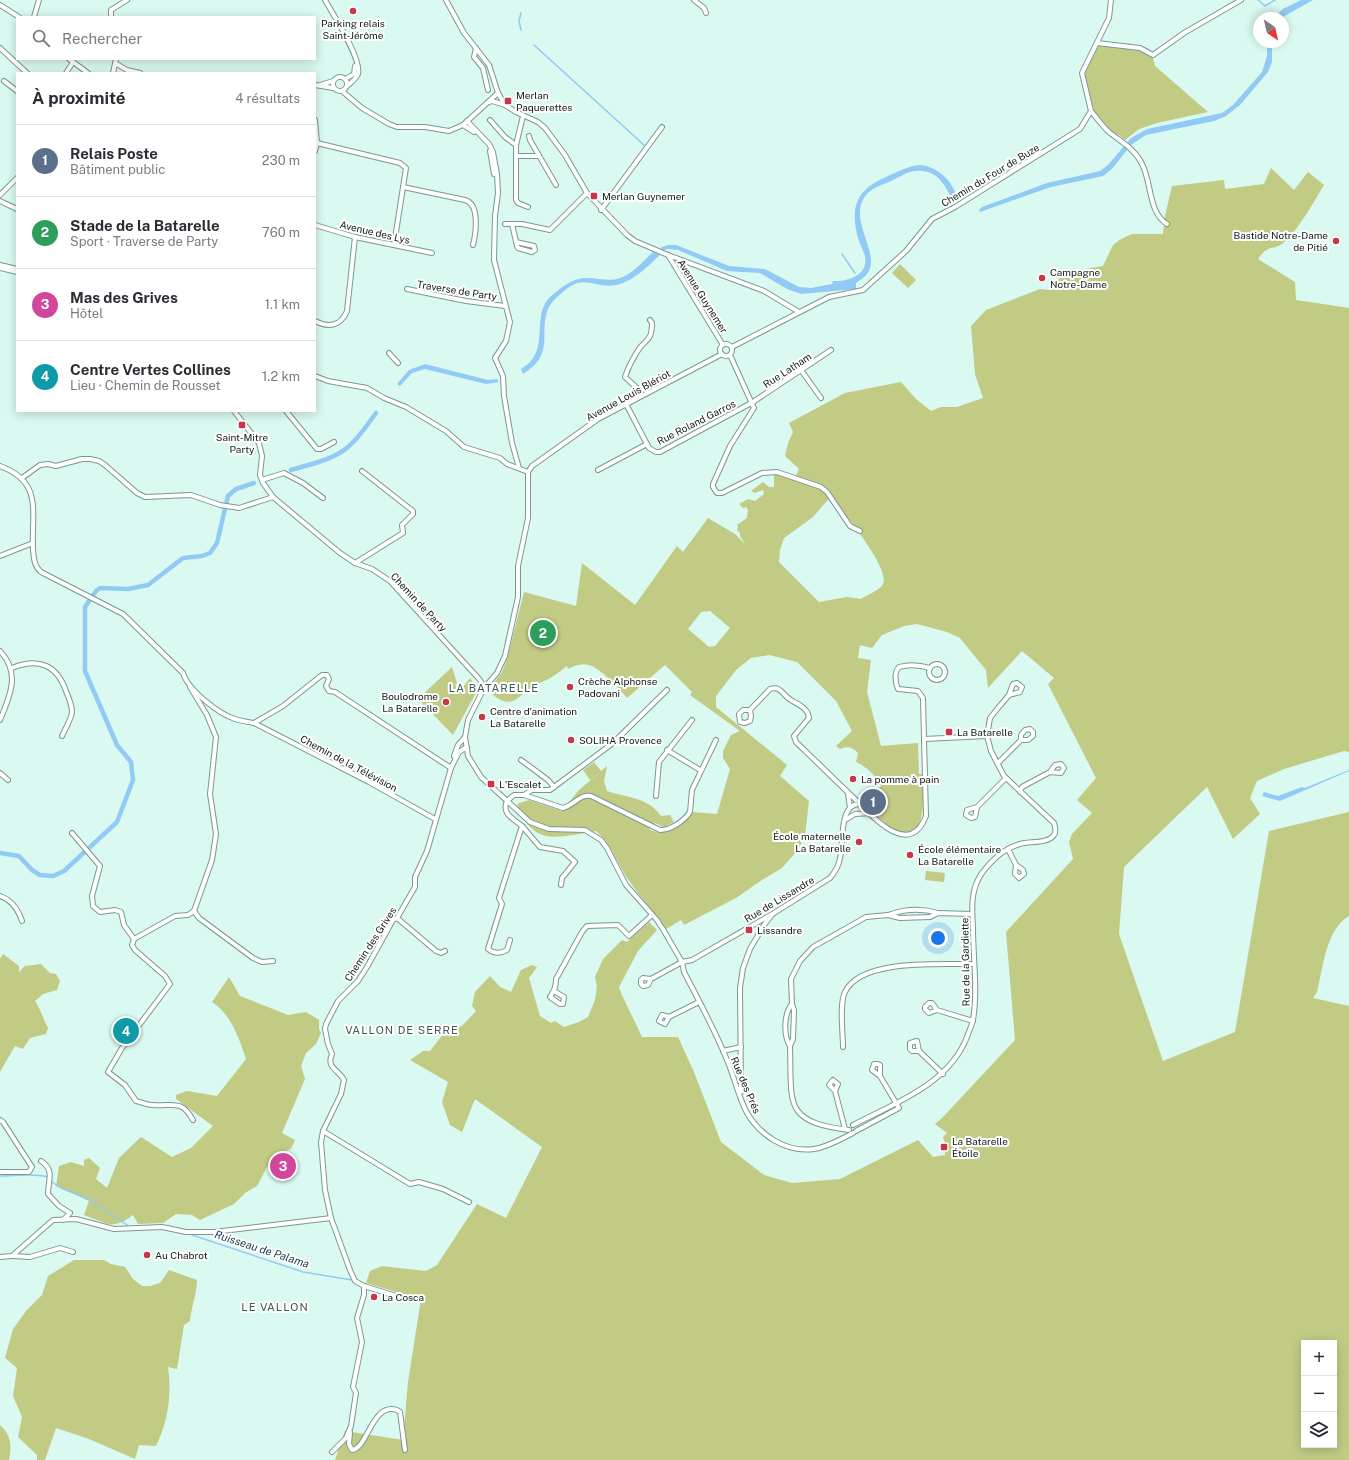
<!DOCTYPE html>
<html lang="fr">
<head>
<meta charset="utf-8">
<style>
	:root { --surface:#fff; --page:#f2f2f3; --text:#2b2b33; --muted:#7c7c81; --line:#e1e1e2; --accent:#c83747 }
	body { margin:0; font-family:"Public Sans",sans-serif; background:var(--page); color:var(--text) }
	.controls { position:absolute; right:12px; bottom:12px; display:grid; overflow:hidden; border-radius:0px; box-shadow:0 2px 10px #0003 }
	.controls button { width:36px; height:36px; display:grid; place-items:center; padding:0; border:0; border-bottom:1px solid var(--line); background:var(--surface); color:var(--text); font:20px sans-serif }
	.compass { position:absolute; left:1253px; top:12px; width:36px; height:36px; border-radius:50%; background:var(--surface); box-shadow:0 2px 10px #0003; rotate:146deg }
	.you { position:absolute; left:938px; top:938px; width:14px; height:14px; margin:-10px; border:3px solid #fff; border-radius:50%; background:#1a73e8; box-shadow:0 0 0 6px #1a73e833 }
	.badge { display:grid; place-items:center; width:26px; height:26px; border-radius:50%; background:var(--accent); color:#fff; font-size:13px; font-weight:700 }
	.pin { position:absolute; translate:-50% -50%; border:2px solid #fff; box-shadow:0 1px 4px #0006 }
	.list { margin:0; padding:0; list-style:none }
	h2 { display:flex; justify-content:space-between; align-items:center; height:52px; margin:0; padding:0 16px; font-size:17px }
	h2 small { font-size:13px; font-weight:400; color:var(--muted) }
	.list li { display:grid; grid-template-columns:26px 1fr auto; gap:12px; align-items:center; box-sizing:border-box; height:72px; padding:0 16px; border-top:1px solid var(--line) }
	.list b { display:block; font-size:15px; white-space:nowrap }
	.list p { margin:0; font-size:13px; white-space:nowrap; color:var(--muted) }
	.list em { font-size:13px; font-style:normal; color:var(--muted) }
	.icon { flex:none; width:22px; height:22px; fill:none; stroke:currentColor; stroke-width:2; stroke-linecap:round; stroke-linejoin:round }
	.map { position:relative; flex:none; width:1349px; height:1460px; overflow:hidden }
	.search { position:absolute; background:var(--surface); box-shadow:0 2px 10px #0003; left:16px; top:16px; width:300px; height:44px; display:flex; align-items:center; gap:10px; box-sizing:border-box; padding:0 14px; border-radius:0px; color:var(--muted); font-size:15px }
	.panel { position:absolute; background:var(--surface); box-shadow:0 2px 10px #0003; left:16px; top:72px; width:300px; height:340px; border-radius:0px }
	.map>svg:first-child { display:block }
	.green { fill:#c1cb84; fill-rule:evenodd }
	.water { fill:#92caf6 }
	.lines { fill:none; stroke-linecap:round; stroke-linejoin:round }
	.stream { stroke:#92caf6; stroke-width:1.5 }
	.canal { stroke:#92caf6; stroke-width:4.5 }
	.minor-casing { stroke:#7a9891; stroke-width:6 }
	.minor { stroke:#fff; stroke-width:4 }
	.poi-dot { fill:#c83747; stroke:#fff; stroke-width:1.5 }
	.labels { text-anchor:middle; stroke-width:4; stroke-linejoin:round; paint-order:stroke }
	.poi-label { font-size:10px; fill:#0f1b18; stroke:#fff; text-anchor:start }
	.street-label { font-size:10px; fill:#0f1b18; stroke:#fff }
	.neighbourhood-label { font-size:11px; letter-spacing:1px; fill:#3d5953; stroke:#fff }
	.water-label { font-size:11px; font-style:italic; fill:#18374d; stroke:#fff }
</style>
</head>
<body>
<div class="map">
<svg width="1349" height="1460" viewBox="0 0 1349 1460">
	<rect width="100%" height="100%" fill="#d9f9f1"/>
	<!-- green -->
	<g class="green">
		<polygon points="1101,45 1139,49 1153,58 1155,66 1208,112 1157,123 1139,129 1125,140 1119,135 1117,136 1108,129 1095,113 1090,102 1084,71 1097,46"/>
		<path d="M1271 168 1294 190 1308 172 1324 185C1315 200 1297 232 1283 243 1274 251 1269 243 1258 259L1295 282 1296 300 1349 308V752L1344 751 1284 769 1257 781 1250 798 1260 814 1233 839 1207 787 1124 867 1119 934 1163 1061 1235 1032 1269 831 1349 812V916C1326 929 1323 968 1317 992L1313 998 1349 1006V1460H335L345 1431 403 1440 408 1382 421 1299 366 1283 370 1271 382 1266 426 1271 437 1265 477 1204 506 1218 542 1147 475 1099 462 1132 450 1125 442 1102 448 1082 410 1060 423 1051H430L444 1033 462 1026 476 1011 472 1006 475 992 490 976 500 987 511 992 521 970 532 965 537 967 529 978 540 1016 551 1023 555 1021 564 1027 579 1022 588 1017 595 1000 597 986 595 977 603 959 622 940 627 942 649 922 657 930 638 951 619 987 621 993 642 1037H678L694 1072 721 1142 764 1175 792 1183 840 1179 918 1140 933 1157 945 1155V1144L943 1137 947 1133 935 1124 943 1117 1015 1040 1006 932 1073 859 1069 842 1072 834 1092 813 1077 800 1096 778 1048 684 1054 678 1022 651 988 688 986 670 960 638 947 632 917 624 904 626 882 635 872 648 860 645 858 658 871 660 867 692 881 746 918 743 919 774H922C922 790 930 843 898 832 888 828 882 819 873 813L875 811H882L885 807V802L877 790 881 786C877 777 866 766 856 762L858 753C852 747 848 746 840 749L836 746 852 731 836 701 797 662 769 655 751 658 736 670 716 696V707L787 765 780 776 809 801 805 836 797 851 782 868 762 880 736 898 684 925 681 920 666 929C655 912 641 899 630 882 617 864 613 846 596 831 558 837 533 848 517 804L529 800 562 811 579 790 600 772 590 780 583 770 594 762 601 771 607 766 604 781 607 791C627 798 648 797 661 816L670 815 674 822 664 827 655 823 649 829C667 840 681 824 693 812L717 814 730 769 723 758V751L731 735 740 731 690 695 692 692 665 665 627 698C619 688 600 668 589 665 581 663 574 666 568 669L567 666C556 675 551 678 538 684 515 695 515 714 488 691L502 672 507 659 524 592 576 606 582 563 635 605 677 546 683 552 708 518 735 534 745 544 740 536V533L737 530 738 526 737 525 747 518 748 510 746 507 743 508 739 504 748 499 755 501 764 494 763 490 755 493 751 491 763 482 769 487H774V474L794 480 799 469 785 456 788 443 793 432 789 423 845 393 901 382 916 399 931 411 941 407H957L983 398 975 374 971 326 986 310 1040 289 1049 290 1065 272 1103 266 1113 245 1121 239 1132 234H1163L1165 216 1172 186 1224 180 1225 189 1264 184ZM831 496C841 510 894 571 882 586 877 591 867 595 861 599L847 597 819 602 779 562 780 550 784 538 813 517ZM710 611 730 628 715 646 709 647 688 629 701 612ZM1304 1343H1334V1445H1304Z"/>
		<polygon points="900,264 916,280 908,288 892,273"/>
		<polygon points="452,667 457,683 455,685 460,691 470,678 478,689 453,735 418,699"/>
		<polygon points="926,871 945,873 944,882 925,880"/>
		<path d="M3 954 19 966V972L25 966 41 964 50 973 56 974 60 981 57 990 43 994 35 1001C41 1010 43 1019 48 1028L46 1034 30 1038 23 1049 15 1046 0 1072V959Z"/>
		<path d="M229 977 240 996 288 1015 306 1012 319 1020V1029L321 1033 316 1044 306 1053 301 1066 305 1079 282 1133 295 1140 291 1149 273 1156 257 1186 245 1193 234 1204 200 1220 192 1215 176 1214 163 1223 138 1224 133 1215C112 1231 107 1223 84 1215L89 1201 56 1186 59 1166 71 1162 84 1166V1160L89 1158 100 1168 96 1179 107 1188 119 1158 141 1137 172 1157 191 1148 213 1126 176 1099V1095L187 1091 217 1096 246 1059C239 1038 231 1014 212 1002Z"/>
		<path d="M74 1260H104L111 1264 125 1267 133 1279 142 1286H150L160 1283 169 1270 197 1280C197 1295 191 1306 190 1321L184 1325 177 1369 168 1367C172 1394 168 1422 156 1446L139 1445 135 1459 89 1439 56 1428 45 1460H37V1455L18 1437 22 1417 13 1396 17 1368 5 1358 13 1329 26 1311 42 1295 48 1276Z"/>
		<path d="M0 1425C11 1434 12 1447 9 1460H0Z"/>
	</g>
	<!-- water -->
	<g class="water">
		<polygon points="1301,0 1313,0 1281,18 1273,18 1283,9"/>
		<polygon points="1267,42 1272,42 1272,62 1268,72 1240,105 1226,116 1214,121 1146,135 1131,145 1112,169 1103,176 1051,187 980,212 979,210 982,207 1047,183 1100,171 1108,165 1131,138 1147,129 1222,113 1233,105 1262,72 1267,56"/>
		<path d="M920 165C939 167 954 182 958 201L956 202 953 201C946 187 939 172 922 171 911 169 901 176 891 181 884 184 875 187 869 192 845 214 877 248 870 268 868 275 862 279 856 283V289L801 294 787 289 760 273 727 271 678 250 668 249 663 250 660 248 668 245H676L729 266 765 269 799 287 811 288 832 284 833 281C848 282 869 275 865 256 863 250 860 244 858 238 850 207 856 190 886 177 897 172 908 166 920 165Z"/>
		<path d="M653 252 660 255C648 266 633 282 616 285 595 289 585 273 564 291 558 296 551 302 548 309 538 335 556 353 523 374L521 369C552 352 530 317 550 297 560 288 574 277 587 278 599 278 609 282 620 278 633 274 644 260 653 252Z"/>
		<polygon points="425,364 488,380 497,379 499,382 486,384 425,369 412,373 400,386 397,384 409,370"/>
		<polygon points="1349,770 1349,771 1280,801 1262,796 1264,792 1278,796 1302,787 1305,788"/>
	</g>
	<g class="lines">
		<!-- stream -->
		<g class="stream">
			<polyline points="1258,0 1265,6 1275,0"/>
			<polyline points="521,13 519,21 521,30"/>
			<polyline points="534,45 644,145"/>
			<polyline points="842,254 855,273"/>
			<path d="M0 1176C13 1176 35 1173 47 1177"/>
			<polyline points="52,1182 61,1188 87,1198 127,1225"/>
			<polyline points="192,1235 303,1272 352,1280"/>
		</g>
		<!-- canal -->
		<g class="canal">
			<path d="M291 470C310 464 333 460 348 447 359 438 367 425 376 413"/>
			<polyline points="0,853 19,856 32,870 40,875 53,876 64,871 117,822 133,780 131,762 117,745 85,671 85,607 96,591 100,588 128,589 148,585 183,558 202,556 210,553 217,543 228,496 236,489 254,483"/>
		</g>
		<!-- minor casing -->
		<g class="minor-casing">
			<g id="minor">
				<path d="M325 0C333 14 362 59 358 74 356 79 351 83 347 86"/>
				<polyline points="446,0 464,33 489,65 498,93 505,105 516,112 538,122 545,128 565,155 587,193 627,235 635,241 668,255 764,291 799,312"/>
				<polyline points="694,0 704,8 706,13"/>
				<polyline points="0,5 19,17"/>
				<polyline points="34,17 39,0"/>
				<polyline points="111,17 111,10 127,0"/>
				<polyline points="1097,43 1140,48 1153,55 1184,33 1241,0"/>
				<polyline points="0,48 27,73"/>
				<polyline points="476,48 474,57 483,68 488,90"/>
				<polyline points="69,59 88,73"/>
				<polyline points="115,63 127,70 140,73"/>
				<polyline points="66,73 73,62"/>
				<polyline points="113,73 116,59"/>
				<circle cx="340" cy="84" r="7"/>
				<polyline points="345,79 354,74 355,66"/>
				<polyline points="4,81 17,91"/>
				<polyline points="315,85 333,88"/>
				<polyline points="320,85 333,81"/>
				<polyline points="342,91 362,108 389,124 397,127 425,127 449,131 463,125 498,93"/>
				<polyline points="489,102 492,101 505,105"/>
				<path d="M1091 111C1097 118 1102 126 1109 132 1121 142 1135 149 1142 164 1152 183 1148 212 1167 224"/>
				<polyline points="523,116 516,145 516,200 518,203 528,207"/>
				<polyline points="315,120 317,143 315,151"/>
				<polyline points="490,120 505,137 516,145"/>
				<polyline points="467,121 489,144 493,152 497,174 498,193 495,216 494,260 510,322 506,341 495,358 503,376 504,396 512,443 519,468"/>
				<polyline points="463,125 474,132"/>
				<polyline points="529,136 530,140 556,185"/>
				<polyline points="317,143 400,163 406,168 394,245"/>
				<polyline points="490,151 494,174"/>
				<polyline points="516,156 539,156"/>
				<path d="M403 187 465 200C480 204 476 233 473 245"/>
				<polyline points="0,195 17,178"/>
				<polyline points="0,201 17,209"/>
				<polyline points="601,210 662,127"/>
				<polyline points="505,224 522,224 550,230 587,193"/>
				<polyline points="512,224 517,246 518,248 532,252 535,250 534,246 516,242"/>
				<polyline points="315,225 355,237 432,253"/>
				<polyline points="668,255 723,345"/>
				<polyline points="0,265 17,269"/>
				<polyline points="0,268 17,272"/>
				<polyline points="407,289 466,301 505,306"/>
				<path d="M315 321C329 328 341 326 347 311L355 237"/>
				<circle cx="726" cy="350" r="6"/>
				<polyline points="732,347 829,297 863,290 906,251 932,219 955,207 1080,129 1091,111 1082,73 1109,18 1111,0"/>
				<polyline points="389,353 398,363"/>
				<polyline points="730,355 754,408 730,446 713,484 713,487 717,493 722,493 762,473 777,472 821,487 827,492 850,526 860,531"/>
				<polyline points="801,370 821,398"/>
				<polyline points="315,376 328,381 367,388 384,398 406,407 446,431 464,447 500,458 507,464 528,472"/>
				<path d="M642 395 637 388 625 377C628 368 632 360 637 352 645 338 652 343 652 323L650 320"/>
				<polyline points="626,404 649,448 656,452 660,452 753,402 831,350"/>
				<polyline points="234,411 259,443 262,456 260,475 263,483 273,497 340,553 355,563 372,569 390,581 480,680 484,688"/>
				<polyline points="286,411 317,449 321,449 334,442"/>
				<path d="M0 466C44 482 31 513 33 550 34 559 34 566 41 572L123 614 183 673C188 690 219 714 235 719 241 721 248 722 254 723L283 706 322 675H327L329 679 326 686 329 691 335 692 451 768"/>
				<polyline points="598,470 647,444"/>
				<path d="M528 472V518L518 566V597L505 656 497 673 484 688 468 720 465 737 468 756 481 777 530 822 549 829 585 830 601 840 607 848 626 885 657 920 664 931 682 962 684 972C699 1001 715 1030 727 1060 734 1076 738 1095 746 1111 759 1135 786 1153 814 1149 828 1147 841 1139 853 1133"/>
				<polyline points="528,472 532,466 598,419 722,354"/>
				<polyline points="22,478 40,465 48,464 56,466 82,459 90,459 99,461 105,465 137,493 145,497 191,495 220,505 239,508 273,497"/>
				<polyline points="262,480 284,473 303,483 323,498"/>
				<polyline points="0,556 33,543"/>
				<polyline points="355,563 403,533 402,525 413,514 413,511 362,471"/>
				<path d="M0 651C21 673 10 696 0 720"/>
				<circle cx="937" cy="672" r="8"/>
				<path d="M12 668C38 657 57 665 66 691 69 698 72 705 72 712 71 720 65 729 62 736"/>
				<path d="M190 687 207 715 216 737 210 794 216 834 212 860 194 911 188 915 175 916 134 939 132 945 135 950 165 976 170 984 122 1048 108 1072 125 1085 136 1101C141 1102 146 1105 152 1105 171 1107 181 1098 193 1120"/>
				<path d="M750 710H743L739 714 740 722 745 723 750 721 751 716 750 710 770 689C781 685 783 696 791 700 799 705 808 708 809 718L794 736 796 742 860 804"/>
				<polyline points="254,723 369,782 435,819"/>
				<path d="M924 739 923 698 918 691 898 689C895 682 894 672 899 667 909 664 920 665 930 668"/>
				<polyline points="667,750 700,770"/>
				<polyline points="454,756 458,745 465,737"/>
				<polyline points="521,760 548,780 554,787"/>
				<polyline points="998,763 1021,740 1021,735 1025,730 1030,729 1033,732 1033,736 1028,740 1021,740"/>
				<polyline points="0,773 8,780"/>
				<polyline points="1020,792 1022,787 1050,772 1055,765 1061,764 1064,768 1061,773 1050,772"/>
				<polyline points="848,793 850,808"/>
				<path d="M524 795 563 808C575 805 579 794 591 796L660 830C671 830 684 821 690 812L692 790 716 740"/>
				<polyline points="656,796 659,762 692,720"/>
				<polyline points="507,801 514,795 524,795 532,790 550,790 613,743 667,690"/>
				<path d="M507 801C501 814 514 819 522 826L499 898 502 904 488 949C494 954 500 954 507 950L510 940"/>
				<polyline points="977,807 967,810 966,815 971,818 975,817 977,807 1006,778"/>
				<polyline points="845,820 855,814 870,813"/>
				<polyline points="522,826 540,847 563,851 575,862 562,878 561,885"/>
				<polyline points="72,833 100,866 92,896 93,906 100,912 115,910 121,912 124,925 134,939"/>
				<polyline points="1008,849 1016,865 1015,874 1019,878 1024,874 1023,870 1016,865"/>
				<path d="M0 896C12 900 18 909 22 921"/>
				<polyline points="194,911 199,918 253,958 262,962 273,961"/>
				<path d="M888 915C904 909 922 908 938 913"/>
				<polyline points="397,918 436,951 441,953 445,951"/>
				<path d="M651 979 648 985 643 986 641 984V980L643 978 651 979 682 962 692 960 774 913 830 878C835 872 839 866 840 858 844 845 838 803 860 804 877 822 911 856 926 816L924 739 987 736"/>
				<path d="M554 991 564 997 563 1004H560L550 997C554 991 556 987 556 979L582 932 587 926 618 925 629 936 652 915"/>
				<polyline points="937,1010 932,1003 929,1003 925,1007 925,1009 929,1013 937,1010 973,1021"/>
				<polyline points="669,1017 662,1015 659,1021 665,1024 669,1017 699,1002"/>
				<path d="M790 1046C783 1035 784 1013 792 1004"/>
				<path d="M843 1047C843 1033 839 1004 845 992 861 958 941 965 973 964"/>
				<polyline points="723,1051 741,1047"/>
				<polyline points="919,1051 917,1041 910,1043 910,1049 912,1051 919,1051 943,1074"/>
				<polyline points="835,1091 838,1084 833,1080 829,1085 835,1091 845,1129"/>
				<polyline points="741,1092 740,988 743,968 750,949 764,925 772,915"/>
				<polyline points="0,1120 3,1122 32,1167 29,1172 0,1172"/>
				<path d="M853 1125C895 1103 949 1084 967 1037 969 1031 972 1025 973 1020 978 990 973 958 973 928 972 909 970 890 982 873 992 860 1003 849 1020 844 1029 841 1048 844 1054 835 1057 831 1055 827 1054 823L1004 776 991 751 987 736 990 718 998 708 1009 695 1020 692 1022 687 1017 683 1013 684 1009 695"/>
				<path d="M849 1130C782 1122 792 1103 790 1046L793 1039 794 1010 792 1004 791 979 800 961 813 947 866 917 888 915 900 918 930 917 938 913 972 914"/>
				<polyline points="323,1131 410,1184 419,1182 443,1189 469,1202"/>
				<polyline points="856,1131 899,1108 880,1076 872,1070 874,1064 878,1064 880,1065 880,1076"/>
				<path d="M41 1161C55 1170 48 1181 48 1194L59 1206 70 1213 63 1220"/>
				<polyline points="13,1256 30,1257 60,1248 73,1252"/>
				<polyline points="0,1257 12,1256 53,1220 76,1219 114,1229 162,1227 186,1232 214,1232 331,1218"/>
				<path d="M403 1298 364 1286 355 1281 350 1270 331 1218 325 1190 321 1142 323 1131 341 1094 344 1080C338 1069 326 1068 332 1054L328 1044 325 1029 326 1024 338 1001 358 981 367 967 393 920 397 918 415 887V877L427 851 451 768 459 752 467 747"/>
				<path d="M350 1432 349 1444 352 1450C368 1448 372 1402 397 1410L400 1412 405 1450"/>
				<polyline points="332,1452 346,1438 351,1426 356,1393 353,1387 362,1342 357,1318 364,1295 364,1286"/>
			</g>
		</g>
		<!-- minor -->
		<use href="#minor" class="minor"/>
	</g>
	<!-- markers -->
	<g class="poi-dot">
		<circle cx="353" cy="11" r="4"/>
		<rect x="504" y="97" width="8" height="8" rx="2"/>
		<rect x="590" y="192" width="8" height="8" rx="2"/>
		<circle cx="1336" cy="241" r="4"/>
		<circle cx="1042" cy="278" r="4"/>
		<rect x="238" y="421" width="8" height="8" rx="2"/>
		<circle cx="570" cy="687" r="4"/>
		<circle cx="446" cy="702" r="4"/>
		<circle cx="482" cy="717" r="4"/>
		<rect x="945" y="728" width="8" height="8" rx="2"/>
		<circle cx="571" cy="740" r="4"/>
		<circle cx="853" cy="779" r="4"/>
		<rect x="487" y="780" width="8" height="8" rx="2"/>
		<circle cx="859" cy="842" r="4"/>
		<circle cx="910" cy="855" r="4"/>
		<rect x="745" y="926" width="8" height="8" rx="2"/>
		<rect x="940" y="1143" width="8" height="8" rx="2"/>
		<circle cx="147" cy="1255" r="4"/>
		<circle cx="374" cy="1297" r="4"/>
	</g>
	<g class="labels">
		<!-- poi labels -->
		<g class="poi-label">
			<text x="353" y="27" text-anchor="middle">Parking relais<tspan x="353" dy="12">Saint-Jérôme</tspan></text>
			<text x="516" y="99">Merlan<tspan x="516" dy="12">Paquerettes</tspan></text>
			<text x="602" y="200">Merlan Guynemer</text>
			<text x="1328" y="239" text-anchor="end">Bastide Notre-Dame<tspan x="1328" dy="12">de Pitié</tspan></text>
			<text x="1050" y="276">Campagne<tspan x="1050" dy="12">Notre-Dame</tspan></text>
			<text x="242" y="441" text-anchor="middle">Saint-Mitre<tspan x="242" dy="12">Party</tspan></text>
			<text x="578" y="685">Crèche Alphonse<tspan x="578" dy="12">Padovani</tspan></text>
			<text x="438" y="700" text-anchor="end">Boulodrome<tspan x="438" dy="12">La Batarelle</tspan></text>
			<text x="490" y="715">Centre d'animation<tspan x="490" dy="12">La Batarelle</tspan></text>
			<text x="957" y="736">La Batarelle</text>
			<text x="579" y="744">SOLIHA Provence</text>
			<text x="861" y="783">La pomme à pain</text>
			<text x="499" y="788">L'Escalet</text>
			<text x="851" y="840" text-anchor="end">École maternelle<tspan x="851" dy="12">La Batarelle</tspan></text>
			<text x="918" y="853">École élémentaire<tspan x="918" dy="12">La Batarelle</tspan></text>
			<text x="757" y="934">Lissandre</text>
			<text x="952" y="1145">La Batarelle<tspan x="952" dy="12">Étoile</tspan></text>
			<text x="155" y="1259">Au Chabrot</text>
			<text x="382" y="1301">La Cosca</text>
		</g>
		<!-- street labels -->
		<g class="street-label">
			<text transform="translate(990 175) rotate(-31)" y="4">Chemin du Four de Buze</text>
			<text transform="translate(375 232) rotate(13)" y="4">Avenue des Lys</text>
			<text transform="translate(457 290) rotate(9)" y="4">Traverse de Party</text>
			<text transform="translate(703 296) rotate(58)" y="4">Avenue Guynemer</text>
			<text transform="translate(787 370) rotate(-33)" y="4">Rue Latham</text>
			<text transform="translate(628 395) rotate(-29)" y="4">Avenue Louis Blériot</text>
			<text transform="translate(696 422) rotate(-27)" y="4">Rue Roland Garros</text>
			<text transform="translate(419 602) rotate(47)" y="4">Chemin de Party</text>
			<text transform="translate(349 763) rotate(28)" y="4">Chemin de la Télévision</text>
			<text transform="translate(779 899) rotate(-31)" y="4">Rue de Lissandre</text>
			<text transform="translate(370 944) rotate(-57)" y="4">Chemin des Grives</text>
			<text transform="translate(965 962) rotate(-91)" y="4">Rue de la Gardiette</text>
			<text transform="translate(746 1085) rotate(67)" y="4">Rue des Prés</text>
		</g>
		<!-- neighbourhood labels -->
		<g class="neighbourhood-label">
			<text x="494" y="692">LA BATARELLE</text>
			<text x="402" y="1034">VALLON DE SERRE</text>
			<text x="275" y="1311">LE VALLON</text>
		</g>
		<!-- water labels -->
		<g class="water-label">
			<text transform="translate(262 1249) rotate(18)" y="4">Ruisseau de Palama</text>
		</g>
	</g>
</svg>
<div class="controls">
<button>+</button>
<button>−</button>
<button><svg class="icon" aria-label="layers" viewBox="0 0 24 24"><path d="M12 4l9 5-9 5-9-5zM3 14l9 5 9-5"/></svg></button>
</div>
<svg class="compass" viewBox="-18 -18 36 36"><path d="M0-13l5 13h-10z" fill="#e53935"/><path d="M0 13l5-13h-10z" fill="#7c7c81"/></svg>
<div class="you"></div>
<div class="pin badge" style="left:873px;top:802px;background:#5c6f8a">1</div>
<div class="pin badge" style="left:543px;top:633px;background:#2e9e5b">2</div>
<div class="pin badge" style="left:283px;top:1166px;background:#d1479c">3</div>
<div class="pin badge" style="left:126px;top:1031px;background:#0f9aa8">4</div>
<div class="search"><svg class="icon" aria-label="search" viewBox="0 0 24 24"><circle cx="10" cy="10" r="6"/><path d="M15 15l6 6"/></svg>Rechercher</div>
<section class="panel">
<h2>À proximité<small>4 résultats</small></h2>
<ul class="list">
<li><span class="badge" style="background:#5c6f8a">1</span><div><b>Relais Poste</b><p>Bâtiment public</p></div><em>230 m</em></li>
<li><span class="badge" style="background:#2e9e5b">2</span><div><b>Stade de la Batarelle</b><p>Sport · Traverse de Party</p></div><em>760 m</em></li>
<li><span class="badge" style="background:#d1479c">3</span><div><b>Mas des Grives</b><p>Hôtel</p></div><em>1.1 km</em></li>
<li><span class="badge" style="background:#0f9aa8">4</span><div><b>Centre Vertes Collines</b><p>Lieu · Chemin de Rousset</p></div><em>1.2 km</em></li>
</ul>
</section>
</div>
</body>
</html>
